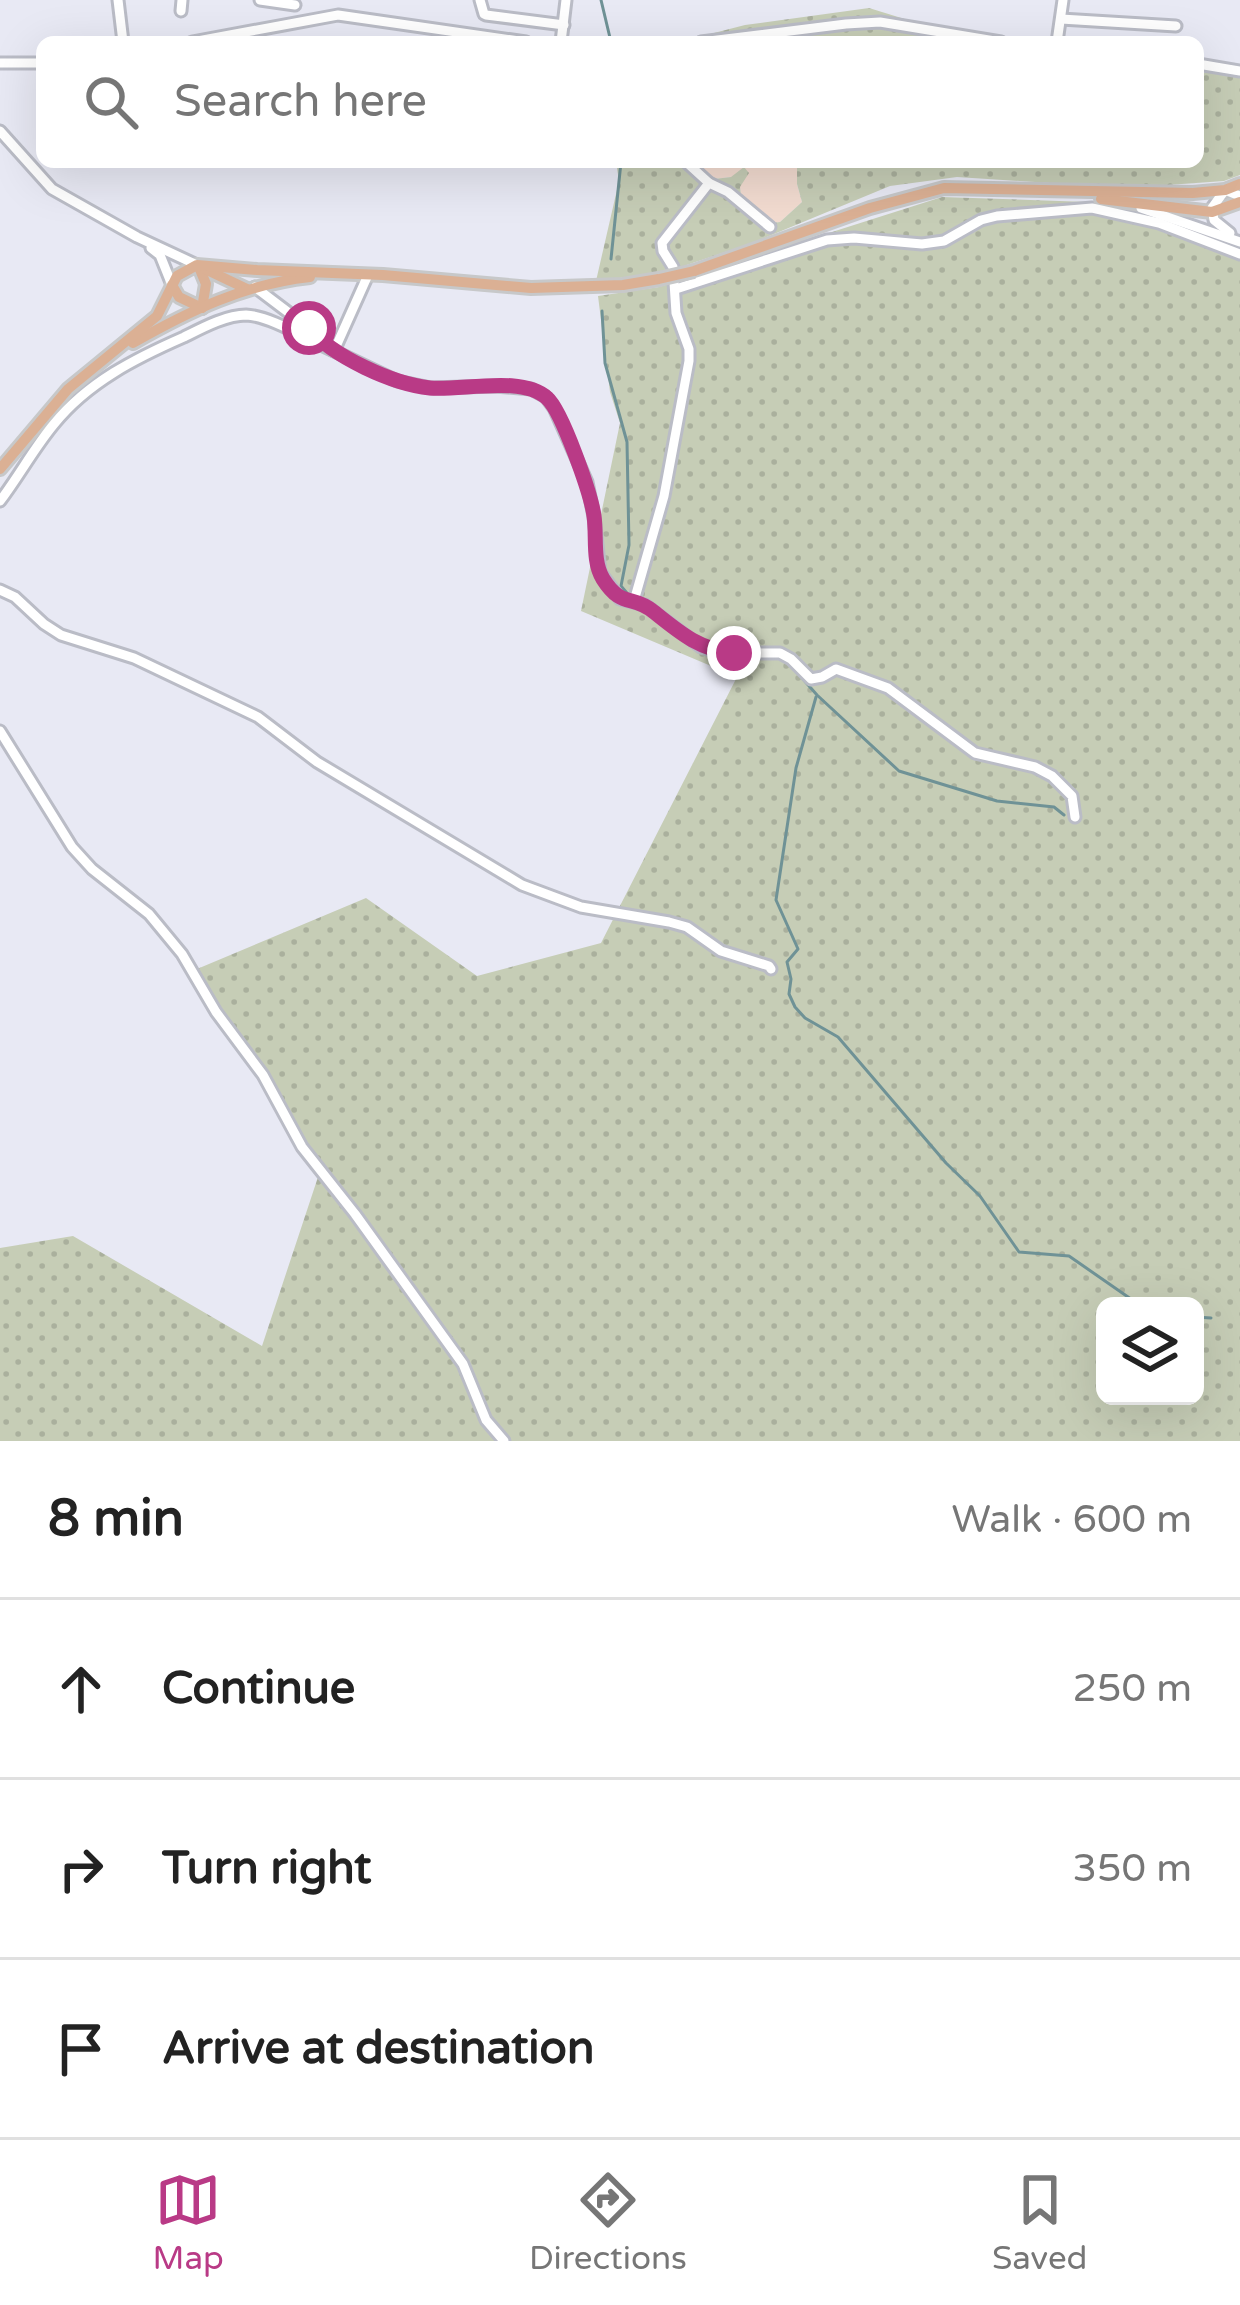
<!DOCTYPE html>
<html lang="en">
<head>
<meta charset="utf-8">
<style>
	:root { --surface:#fff; --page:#f6f6f6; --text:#222; --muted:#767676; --line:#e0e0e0; --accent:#b93a86 }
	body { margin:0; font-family:"Varela Round",sans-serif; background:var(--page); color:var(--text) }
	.controls { position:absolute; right:36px; bottom:36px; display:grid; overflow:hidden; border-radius:18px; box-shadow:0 12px 48px #0002 }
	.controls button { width:108px; height:108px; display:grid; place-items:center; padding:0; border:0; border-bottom:3px solid var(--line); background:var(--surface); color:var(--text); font:60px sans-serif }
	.stop { position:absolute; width:36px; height:36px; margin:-27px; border:9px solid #b93a86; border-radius:50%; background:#fff }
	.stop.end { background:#b93a86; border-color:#fff; box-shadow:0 3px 12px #0008 }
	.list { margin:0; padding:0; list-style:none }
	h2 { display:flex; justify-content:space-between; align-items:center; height:156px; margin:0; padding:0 48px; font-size:51px }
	h2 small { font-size:39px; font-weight:400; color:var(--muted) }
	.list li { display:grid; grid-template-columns:78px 1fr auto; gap:36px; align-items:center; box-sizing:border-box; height:180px; padding:0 48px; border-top:3px solid var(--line) }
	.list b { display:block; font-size:45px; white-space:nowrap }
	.list em { font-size:39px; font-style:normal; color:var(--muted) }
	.icon { flex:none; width:66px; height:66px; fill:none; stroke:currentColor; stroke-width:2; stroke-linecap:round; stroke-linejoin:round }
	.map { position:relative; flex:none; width:1240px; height:1441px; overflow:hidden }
	.search { position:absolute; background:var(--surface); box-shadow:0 12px 48px #0002; left:36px; right:36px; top:36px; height:132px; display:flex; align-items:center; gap:30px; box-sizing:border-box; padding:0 42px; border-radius:18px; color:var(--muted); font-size:45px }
	.sheet { height:696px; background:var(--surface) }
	nav { display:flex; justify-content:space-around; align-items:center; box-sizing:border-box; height:168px; border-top:3px solid var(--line); background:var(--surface); font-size:33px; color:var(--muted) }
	nav a { display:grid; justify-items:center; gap:6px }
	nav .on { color:var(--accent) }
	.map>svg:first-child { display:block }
	.education { fill:#f2dbd0 }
	.grass { fill:url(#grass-dots); fill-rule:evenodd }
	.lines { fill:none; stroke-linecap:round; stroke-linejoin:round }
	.stream { stroke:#6f9296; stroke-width:3 }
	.minor-casing { stroke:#babcc6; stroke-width:15 }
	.major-casing { stroke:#c7c8c9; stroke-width:16 }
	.minor { stroke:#fff; stroke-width:9 }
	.major { stroke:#dbb094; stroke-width:10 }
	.major-bridge-casing { stroke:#c7c8c9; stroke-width:16; stroke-linecap:butt }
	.major-bridge { stroke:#dbb094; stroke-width:10 }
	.route { stroke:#b93a86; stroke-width:15 }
</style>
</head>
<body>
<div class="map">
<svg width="1240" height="1441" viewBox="0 0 1240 1441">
	<defs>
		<pattern id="grass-dots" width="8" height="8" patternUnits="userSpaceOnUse" patternTransform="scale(3)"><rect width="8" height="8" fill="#c6cdb6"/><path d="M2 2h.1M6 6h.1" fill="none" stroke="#aab09d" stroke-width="1.8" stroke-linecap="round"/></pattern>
	</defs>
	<rect width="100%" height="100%" fill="#e8e9f4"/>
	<!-- education -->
	<polygon class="education" points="692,162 797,162 797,184 802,202 780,222 773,223 741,195 740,188 731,177 714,179"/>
	<!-- grass -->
	<g class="grass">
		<polygon points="869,8 979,42 679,42 745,25"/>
		<polygon points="1198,72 1240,75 1240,175 1224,181 1126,188 957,177 890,186 755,242 666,272 596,281 619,181 616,162 692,162 714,179 731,177 744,167 749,173 740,187 741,195 773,223 780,222 802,202 797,184 797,162 1198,162"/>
		<path d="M942 197 1088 202 1240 260V1441H0V1248L73 1236 262 1346 320 1171 197 969 366 898 477 976 601 943 737 677 581 611 620 423 610 392 598 296 659 287ZM1105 1306H1195V1396H1105Z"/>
	</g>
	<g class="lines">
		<!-- stream -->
		<g class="stream">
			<polyline points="601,0 611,42"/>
			<polyline points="611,259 621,162"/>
			<polyline points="602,311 605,363 627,442 629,545 621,586 632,599"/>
			<polyline points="643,610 688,643"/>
			<polyline points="788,662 817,695 899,771 997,801 1054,807 1064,815"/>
			<polyline points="816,697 796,768 776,900 798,949 787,962 791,979 789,994 795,1007 805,1018 838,1037 946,1163 980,1196 1019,1252 1069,1256 1141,1306"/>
			<polyline points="1195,1317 1211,1318"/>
		</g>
		<!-- minor casing -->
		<g class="minor-casing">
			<g id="minor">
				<polyline points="118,0 123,42"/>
				<polyline points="260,0 295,5"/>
				<polyline points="480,0 484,14 486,15 564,25"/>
				<polyline points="181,11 182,0"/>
				<polyline points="1061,19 1176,26"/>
				<polyline points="192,42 338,15 526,42"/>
				<polyline points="561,42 566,0"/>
				<polyline points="701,42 846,24 880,22 1001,42"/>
				<polyline points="1057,42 1063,0"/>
				<polyline points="0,63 42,63"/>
				<polyline points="1198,64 1240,71"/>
				<polyline points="0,131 52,189 137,237 197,265"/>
				<polyline points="686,162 709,183 728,192 770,227"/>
				<polyline points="1141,208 1240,242"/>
				<polyline points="1230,233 1214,220 1212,208 1225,190 1240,196"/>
				<polyline points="151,248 160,255 172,285"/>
				<polyline points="676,289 827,240 854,238 922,244 944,241 981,220 997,216 1092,208 1159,223 1240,254"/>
				<polyline points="332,350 397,381 431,388 495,386 531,389 546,397 554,408 587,482 594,517 600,572 620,599 645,605 701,647 713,651 733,653 780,653 791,659 811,679 822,677 836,669 888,688 975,753 1035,767 1052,776 1072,796 1075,817"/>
				<polyline points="334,351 368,275"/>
				<path d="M0 501C19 476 34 448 54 424 88 382 136 358 184 337 202 328 226 315 246 315 271 316 308 340 332 350L309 328 255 287"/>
				<polyline points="0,590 15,597 44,624 61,635 134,658 258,717 317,762 522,885 581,907 669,922 687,927 721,951 769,966 771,969"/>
				<polyline points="634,601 664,496 689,361 689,349 676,313 673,267 663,251 662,243 709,183"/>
				<polyline points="0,731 72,847 92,869 149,914 182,954 216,1012 263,1075 302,1147 355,1214 463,1364 486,1420 504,1441"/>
			</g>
		</g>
		<!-- major casing -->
		<g class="major-casing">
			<g id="major">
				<polyline points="1101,199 1212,212 1240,202"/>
				<polyline points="199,267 206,284 202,308"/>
				<polyline points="205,269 247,289"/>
				<polyline points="694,271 870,208 944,188 1193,193 1225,190 1240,184"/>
				<polyline points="172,285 179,297 202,308"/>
				<path d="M133 343C189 311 245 284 310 277"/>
				<polyline points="0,469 68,389 157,316 177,276 197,265 257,270 383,275 531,288 623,285 659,279"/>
			</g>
		</g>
		<!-- minor -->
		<use href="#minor" class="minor"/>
		<!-- major -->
		<use href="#major" class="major"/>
		<!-- major-bridge casing -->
		<g class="major-bridge-casing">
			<polyline id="major-bridge" points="659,279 694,271"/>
		</g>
		<!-- major-bridge -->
		<use href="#major-bridge" class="major-bridge"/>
	</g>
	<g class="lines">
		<!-- route -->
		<path class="route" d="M309 328C333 357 393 384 430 388 461 391 522 375 547 398 562 411 591 494 594 516 597 536 592 561 603 579 622 609 632 594 654 612 680 633 700 650 734 653"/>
	</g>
</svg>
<div class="controls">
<button><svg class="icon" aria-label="layers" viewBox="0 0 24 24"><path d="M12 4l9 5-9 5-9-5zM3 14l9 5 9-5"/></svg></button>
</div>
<div class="stop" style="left:309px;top:328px"></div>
<div class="stop end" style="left:734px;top:653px"></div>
<div class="search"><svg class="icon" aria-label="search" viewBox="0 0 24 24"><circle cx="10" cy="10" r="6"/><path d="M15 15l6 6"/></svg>Search here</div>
</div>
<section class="sheet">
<h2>8 min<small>Walk · 600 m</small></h2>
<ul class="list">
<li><svg class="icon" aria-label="ahead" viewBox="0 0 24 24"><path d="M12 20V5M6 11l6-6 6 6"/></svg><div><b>Continue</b></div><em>250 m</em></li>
<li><svg class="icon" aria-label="right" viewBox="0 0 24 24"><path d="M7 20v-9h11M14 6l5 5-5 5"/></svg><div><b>Turn right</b></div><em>350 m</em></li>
<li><svg class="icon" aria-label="arrive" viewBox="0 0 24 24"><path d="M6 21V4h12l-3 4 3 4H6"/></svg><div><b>Arrive at destination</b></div></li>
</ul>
</section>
<nav>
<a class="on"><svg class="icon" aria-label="map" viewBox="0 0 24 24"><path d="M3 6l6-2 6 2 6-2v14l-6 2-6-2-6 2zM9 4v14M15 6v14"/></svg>Map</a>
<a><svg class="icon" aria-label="directions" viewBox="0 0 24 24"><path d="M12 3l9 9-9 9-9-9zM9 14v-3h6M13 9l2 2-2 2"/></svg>Directions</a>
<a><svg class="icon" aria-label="saved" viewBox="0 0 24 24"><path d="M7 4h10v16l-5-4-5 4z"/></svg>Saved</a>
</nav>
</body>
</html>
